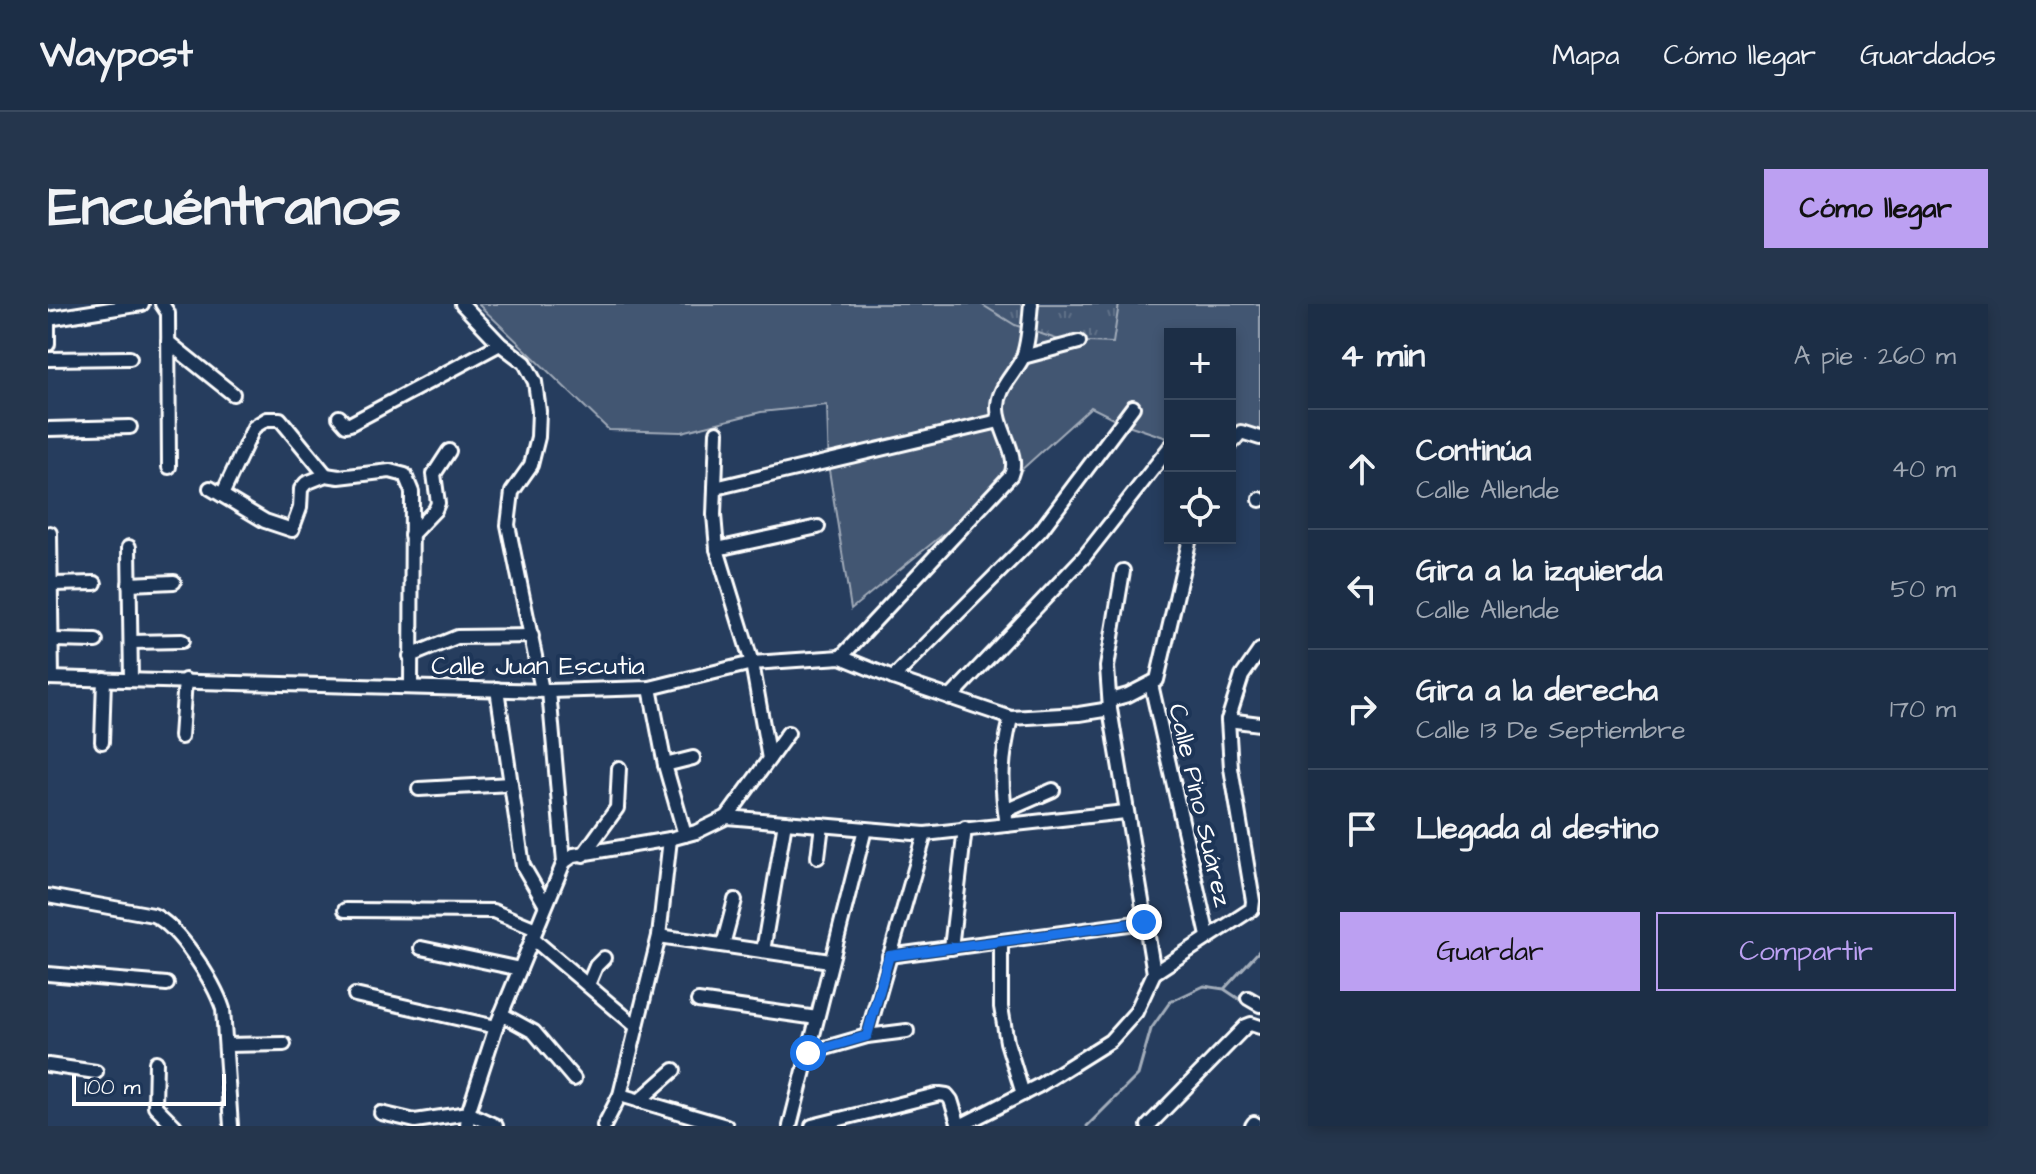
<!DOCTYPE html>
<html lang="es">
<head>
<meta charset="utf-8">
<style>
	:root { --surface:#1c2e46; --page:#25364d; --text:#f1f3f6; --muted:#a0a8b3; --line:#3a4a5f; --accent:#bca0f2 }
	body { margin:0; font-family:"Architects Daughter",sans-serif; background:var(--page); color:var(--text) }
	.controls { position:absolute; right:24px; top:24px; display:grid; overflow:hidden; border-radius:0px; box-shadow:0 4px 12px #0003 }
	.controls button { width:72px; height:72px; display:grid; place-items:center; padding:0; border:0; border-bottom:2px solid var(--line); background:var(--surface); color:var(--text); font:40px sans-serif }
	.scale { position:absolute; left:24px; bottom:20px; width:154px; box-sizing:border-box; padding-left:8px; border:4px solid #fff; border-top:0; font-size:22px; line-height:28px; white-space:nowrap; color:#fff; -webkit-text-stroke:6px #1d3557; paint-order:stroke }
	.stop { position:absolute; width:24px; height:24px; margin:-18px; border:6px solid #1a73e8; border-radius:50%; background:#fff }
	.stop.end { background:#1a73e8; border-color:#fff; box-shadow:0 2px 8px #0008 }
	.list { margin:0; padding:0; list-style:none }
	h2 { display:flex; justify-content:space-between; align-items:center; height:104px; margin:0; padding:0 32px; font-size:34px }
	h2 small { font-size:26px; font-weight:400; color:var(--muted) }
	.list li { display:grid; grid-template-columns:52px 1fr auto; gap:24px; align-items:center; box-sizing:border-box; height:120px; padding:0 32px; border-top:2px solid var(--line) }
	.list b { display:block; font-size:30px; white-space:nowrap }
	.list p { margin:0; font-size:26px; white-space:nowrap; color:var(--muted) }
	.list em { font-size:26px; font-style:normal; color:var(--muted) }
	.actions { display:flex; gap:16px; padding:24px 32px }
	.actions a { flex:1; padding:18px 0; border:2px solid var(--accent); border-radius:0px; text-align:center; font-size:28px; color:var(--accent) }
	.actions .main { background:var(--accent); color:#111 }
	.icon { flex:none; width:44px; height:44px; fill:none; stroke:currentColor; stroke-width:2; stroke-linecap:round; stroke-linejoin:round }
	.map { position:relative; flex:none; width:1212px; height:822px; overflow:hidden; border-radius:0px }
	header { display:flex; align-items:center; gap:48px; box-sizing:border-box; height:112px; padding:0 40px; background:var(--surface); border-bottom:2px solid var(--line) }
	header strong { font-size:38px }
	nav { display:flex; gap:44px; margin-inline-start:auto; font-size:28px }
	.intro { display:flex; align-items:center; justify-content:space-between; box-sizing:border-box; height:192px; padding:0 48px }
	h1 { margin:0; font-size:56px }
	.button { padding:20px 36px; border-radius:0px; background:var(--accent); color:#111; font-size:28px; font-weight:700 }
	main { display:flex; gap:48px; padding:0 48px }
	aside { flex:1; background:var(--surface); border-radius:0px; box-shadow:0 4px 12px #0003 }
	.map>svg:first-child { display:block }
	.grass { fill:#425672; stroke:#a0aab8; stroke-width:2 }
	.park { fill:url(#park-tufts); stroke:#a0aab8; stroke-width:2 }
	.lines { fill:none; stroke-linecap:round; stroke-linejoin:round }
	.stream { stroke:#a4aebb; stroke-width:3 }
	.minor-casing { stroke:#fff; stroke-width:18 }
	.minor { stroke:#1d3557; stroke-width:12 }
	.route { stroke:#1a73e8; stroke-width:10 }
	.labels { text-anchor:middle; stroke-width:8; stroke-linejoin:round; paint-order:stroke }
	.street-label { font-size:26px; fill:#fff; stroke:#1d3557 }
</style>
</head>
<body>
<header>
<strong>Waypost</strong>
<nav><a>Mapa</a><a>Cómo llegar</a><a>Guardados</a></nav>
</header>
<div class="intro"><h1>Encuéntranos</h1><a class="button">Cómo llegar</a></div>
<main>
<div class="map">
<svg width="1212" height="822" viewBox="0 0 1212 822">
	<defs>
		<pattern id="park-tufts" width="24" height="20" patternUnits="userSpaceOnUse" patternTransform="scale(2)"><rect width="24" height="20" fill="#425672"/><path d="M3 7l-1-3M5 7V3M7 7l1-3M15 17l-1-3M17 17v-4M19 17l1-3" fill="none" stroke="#5e6f87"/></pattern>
	</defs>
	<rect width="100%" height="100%" fill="#263d5e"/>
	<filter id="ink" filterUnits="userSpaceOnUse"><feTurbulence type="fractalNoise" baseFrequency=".0125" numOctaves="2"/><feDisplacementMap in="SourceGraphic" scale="16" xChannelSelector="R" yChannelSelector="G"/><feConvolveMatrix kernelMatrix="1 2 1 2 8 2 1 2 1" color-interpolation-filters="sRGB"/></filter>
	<g filter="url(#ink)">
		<!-- grass -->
		<polygon class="grass" points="430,0 1212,0 1212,127 1193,132 1182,146 1182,30 1122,30 1122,135 1077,120 1043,103 961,177 803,305 781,166 779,101 713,108 634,128 561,126"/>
		<!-- park -->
		<polygon class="park" points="933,0 1071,0 1065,39 1014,37 967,21"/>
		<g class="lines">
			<!-- stream -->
			<g class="stream">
				<polyline points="1177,684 1212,646"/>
				<polyline points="1039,822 1090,771 1103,725 1122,698 1156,682 1176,685 1212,709"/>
			</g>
			<!-- minor casing -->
			<g class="minor-casing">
				<g id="minor">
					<polyline points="114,0 120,9 121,163"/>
					<polyline points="414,0 452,40 477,59 487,78 491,107 490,133 483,161 464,188 460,221 494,386"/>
					<polyline points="0,15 94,0"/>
					<polyline points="120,38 185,90"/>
					<polyline points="0,40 0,15"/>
					<polyline points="975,53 1031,38"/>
					<polyline points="0,55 82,54"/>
					<polyline points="291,113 298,121 302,120 452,40"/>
					<polyline points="0,125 82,123"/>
					<polyline points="669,128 666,211 669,245 704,359 721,455"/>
					<polyline points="1182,141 1193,128 1212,134"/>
					<polyline points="162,184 217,217 244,226 252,204 253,185 258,179 278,171 291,173 342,167 357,171 364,188 363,383"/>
					<polyline points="667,184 951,117"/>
					<polyline points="174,191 206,123 219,115 232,115 278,171"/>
					<polyline points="1212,195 1212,196"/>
					<polyline points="2,229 4,374"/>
					<polyline points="363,231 387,206 390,199 386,170 401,147"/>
					<polyline points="81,243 83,375"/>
					<polyline points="669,245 770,223"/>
					<polyline points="5,280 47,279"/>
					<polyline points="81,280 126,278"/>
					<polyline points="5,336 48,337"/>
					<polyline points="83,338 134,337"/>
					<polyline points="362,352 409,333 484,332"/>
					<path d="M793 353 963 171C972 151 950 126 950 105 949 85 965 72 974 55 981 40 981 17 983 0"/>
					<polyline points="0,374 501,387 602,384 704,359 793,353 845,374 963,414 1031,410 1062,405"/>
					<polyline points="845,374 993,226 1085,103"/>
					<polyline points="1103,380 1160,632"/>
					<polyline points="602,384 617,461 637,531"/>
					<polyline points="449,385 475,562 497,600"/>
					<polyline points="501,387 516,558"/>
					<polyline points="902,394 1036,253 1122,143"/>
					<polyline points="1062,396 1080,391 1109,376 1142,234"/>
					<polyline points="1180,416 1212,420"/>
					<polyline points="133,433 137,376"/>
					<polyline points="54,438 56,375"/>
					<polyline points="617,461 645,454"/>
					<polyline points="371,485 463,480"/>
					<polyline points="957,507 1005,486"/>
					<polyline points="679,513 740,429"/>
					<path d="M959 521C952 477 953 456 963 414"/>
					<polyline points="535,551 569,504 571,464"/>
					<polyline points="770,553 774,521"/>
					<path d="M0 592 105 611C131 622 166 678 175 705L183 822"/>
					<polyline points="297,606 445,607 488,625"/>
					<polyline points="611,632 782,657"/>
					<polyline points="484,634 589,723"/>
					<polyline points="953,637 953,703 959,738 975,790"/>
					<polyline points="675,641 687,596"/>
					<polyline points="373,644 472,665"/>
					<polyline points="903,644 917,524"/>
					<polyline points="715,647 737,518"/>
					<polyline points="841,652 1096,618"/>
					<polyline points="1106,669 1204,605 1205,597 1183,464 1180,416 1194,372 1212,346"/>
					<polyline points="0,670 119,680"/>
					<polyline points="540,681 548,662 556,654"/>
					<polyline points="307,691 448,723"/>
					<polyline points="1200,694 1212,701"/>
					<polyline points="650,697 769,714"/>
					<polyline points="453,710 486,728 526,775"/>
					<polyline points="819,732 877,530"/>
					<polyline points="178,741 236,740"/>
					<polyline points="760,749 819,732 859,727"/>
					<polyline points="108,758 107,802 127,822"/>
					<polyline points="0,761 48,768"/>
					<polyline points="572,791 678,822"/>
					<polyline points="591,797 626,766"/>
					<polyline points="333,809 367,817 420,809"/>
					<polyline points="420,809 448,822"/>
					<polyline points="419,822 420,809 448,723 516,558 526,551 622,535 648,528 679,513 877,530 1077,508"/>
					<polyline points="556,822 572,791 611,632 622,535"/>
					<polyline points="742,822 817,525"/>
					<polyline points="764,822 892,790 899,791 903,796 911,822"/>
					<polyline points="912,822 990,782 1062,737 1088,708 1106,669 1062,405 1059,363 1075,267"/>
					<polyline points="1100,822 1198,722 1203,720 1212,723"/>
					<polyline points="1204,822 1206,819"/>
				</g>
			</g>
			<!-- minor -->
			<use href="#minor" class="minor"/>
		</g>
	</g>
	<g class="lines" filter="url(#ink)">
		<!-- route -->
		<polyline class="route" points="760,749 819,732 841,652 1096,618"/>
	</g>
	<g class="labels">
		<!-- street labels -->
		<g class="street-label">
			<text x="490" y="370">Calle Juan Escutia</text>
			<text transform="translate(1153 501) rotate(77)" y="9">Calle Pino Suárez</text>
		</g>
	</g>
</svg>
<div class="controls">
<button>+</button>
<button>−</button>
<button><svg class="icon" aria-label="locate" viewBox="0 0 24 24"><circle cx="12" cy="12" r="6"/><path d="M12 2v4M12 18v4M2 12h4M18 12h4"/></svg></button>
</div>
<div class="scale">100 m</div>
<div class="stop" style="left:760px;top:749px"></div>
<div class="stop end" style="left:1096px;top:618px"></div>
</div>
<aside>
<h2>4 min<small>A pie · 260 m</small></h2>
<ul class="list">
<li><svg class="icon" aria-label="ahead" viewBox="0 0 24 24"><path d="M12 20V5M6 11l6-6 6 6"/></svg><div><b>Continúa</b><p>Calle Allende</p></div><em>40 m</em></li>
<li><svg class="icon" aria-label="left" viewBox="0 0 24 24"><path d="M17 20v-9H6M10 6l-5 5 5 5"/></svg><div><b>Gira a la izquierda</b><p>Calle Allende</p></div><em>50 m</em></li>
<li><svg class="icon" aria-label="right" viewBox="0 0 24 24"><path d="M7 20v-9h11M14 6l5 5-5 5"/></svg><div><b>Gira a la derecha</b><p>Calle 13 De Septiembre</p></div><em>170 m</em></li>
<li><svg class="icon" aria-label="arrive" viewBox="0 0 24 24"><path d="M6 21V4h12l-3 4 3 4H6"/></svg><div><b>Llegada al destino</b></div></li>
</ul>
<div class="actions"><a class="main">Guardar</a><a>Compartir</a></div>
</aside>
</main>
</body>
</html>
